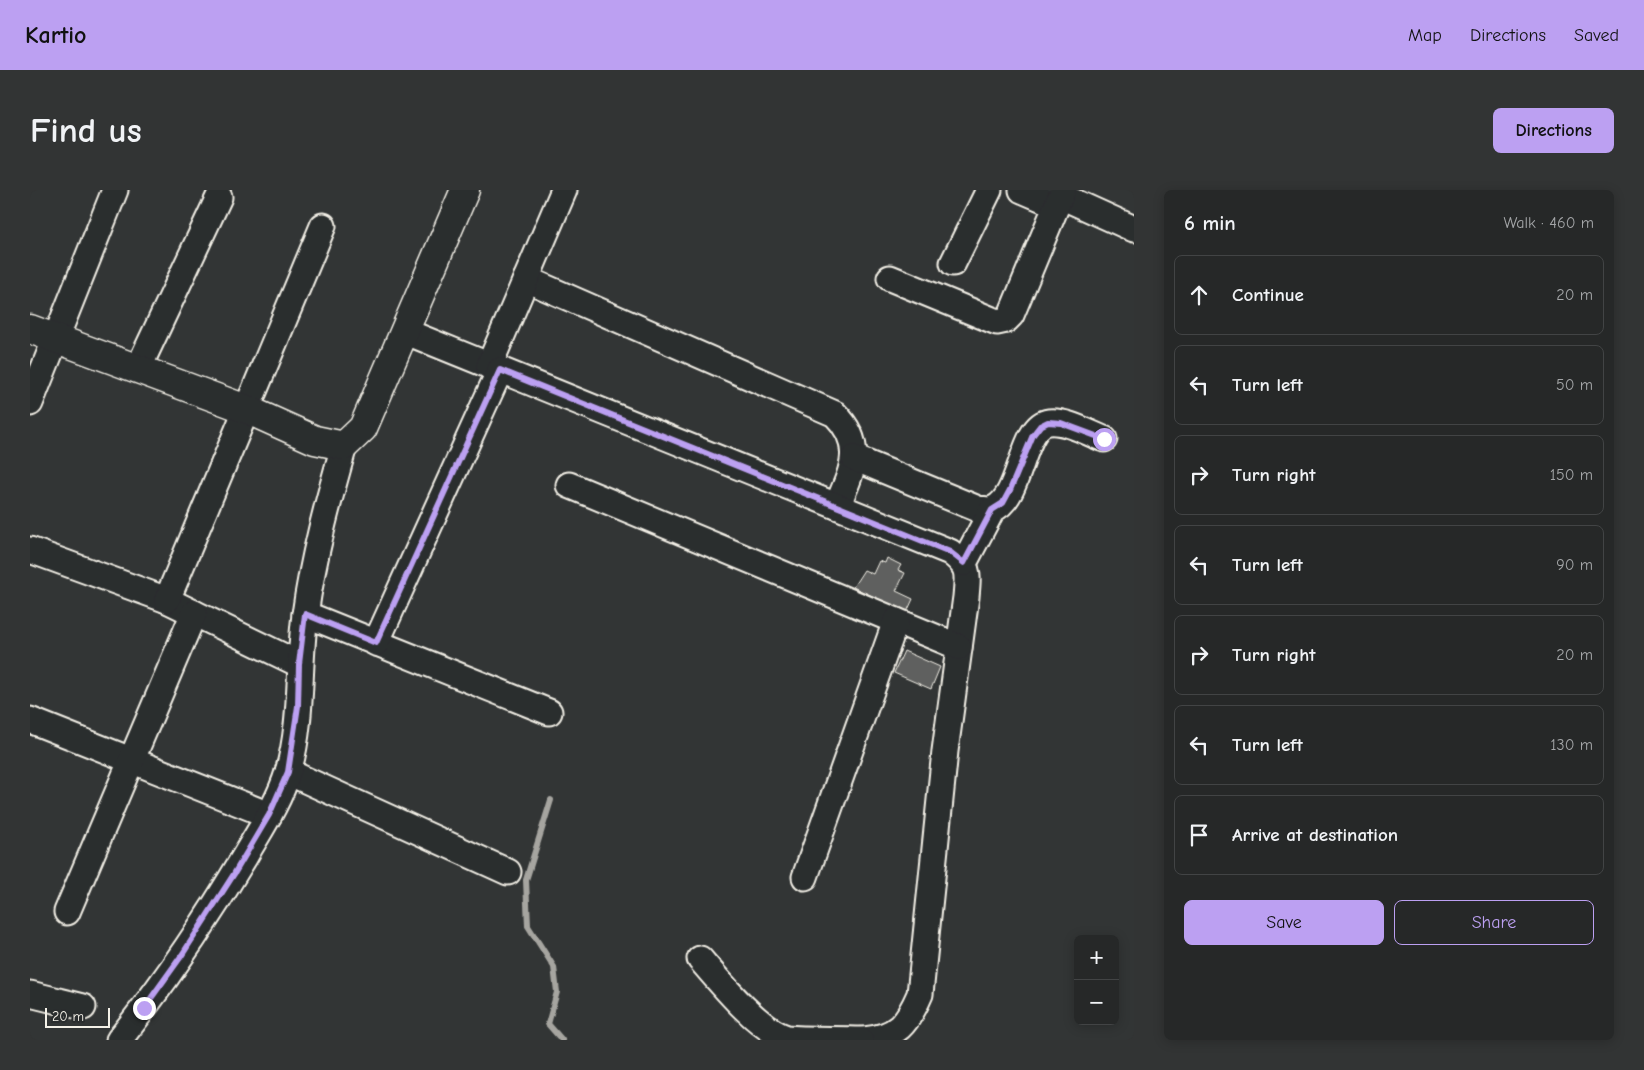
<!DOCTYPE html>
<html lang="en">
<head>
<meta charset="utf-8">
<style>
	:root { --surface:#262828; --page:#323434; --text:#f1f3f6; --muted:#a4a6a8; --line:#424445; --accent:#bca0f2 }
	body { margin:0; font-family:"Comic Neue",sans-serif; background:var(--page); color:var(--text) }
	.controls { position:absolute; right:15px; bottom:15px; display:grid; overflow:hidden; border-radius:8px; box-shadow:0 2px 12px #0003 }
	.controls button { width:45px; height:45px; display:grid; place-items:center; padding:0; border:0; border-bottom:1px solid var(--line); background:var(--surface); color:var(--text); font:25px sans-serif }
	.scale { position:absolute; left:15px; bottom:12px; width:65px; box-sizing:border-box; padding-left:5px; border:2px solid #f4f1e8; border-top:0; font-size:14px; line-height:18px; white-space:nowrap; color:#f4f1e8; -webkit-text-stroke:4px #2a2d2e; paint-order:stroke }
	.stop { position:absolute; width:15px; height:15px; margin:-11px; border:4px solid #bca0f2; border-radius:50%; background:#fff }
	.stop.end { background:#bca0f2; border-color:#fff; box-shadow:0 1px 5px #0008 }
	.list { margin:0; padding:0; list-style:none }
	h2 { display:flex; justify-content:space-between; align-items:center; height:65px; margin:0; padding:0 20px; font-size:21px }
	h2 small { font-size:16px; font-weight:400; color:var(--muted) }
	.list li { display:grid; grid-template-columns:32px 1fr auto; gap:15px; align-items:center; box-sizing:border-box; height:80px; margin:0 10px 10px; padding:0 10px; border:1px solid var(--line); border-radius:8px }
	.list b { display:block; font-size:19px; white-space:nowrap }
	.list em { font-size:16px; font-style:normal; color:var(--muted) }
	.actions { display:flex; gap:10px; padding:15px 20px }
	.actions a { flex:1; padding:11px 0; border:1px solid var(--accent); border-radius:8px; text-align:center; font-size:18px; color:var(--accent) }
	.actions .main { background:var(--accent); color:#111 }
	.icon { flex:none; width:28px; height:28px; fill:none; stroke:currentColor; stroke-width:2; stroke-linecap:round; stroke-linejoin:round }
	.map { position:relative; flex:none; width:1104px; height:850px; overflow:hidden; border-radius:8px }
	header { display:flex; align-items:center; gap:30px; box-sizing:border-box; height:70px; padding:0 25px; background:var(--accent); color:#111 }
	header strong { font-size:24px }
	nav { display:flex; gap:28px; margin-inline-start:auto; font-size:18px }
	.intro { display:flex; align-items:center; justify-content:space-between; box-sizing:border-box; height:120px; padding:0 30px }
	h1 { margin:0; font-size:35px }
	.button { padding:12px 22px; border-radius:8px; background:var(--accent); color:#111; font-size:18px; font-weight:700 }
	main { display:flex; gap:30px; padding:0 30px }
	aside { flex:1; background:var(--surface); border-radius:8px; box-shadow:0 2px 12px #0003 }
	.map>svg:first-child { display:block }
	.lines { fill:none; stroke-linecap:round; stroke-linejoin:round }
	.stream { stroke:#a6a5a0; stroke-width:6 }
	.building { fill:#5f605f; stroke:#f4f1e8 }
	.street-casing { stroke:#f4f1e8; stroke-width:29 }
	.secondary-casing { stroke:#f4f1e8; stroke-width:31 }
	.street { stroke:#2a2d2e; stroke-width:25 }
	.secondary { stroke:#2a2d2e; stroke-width:28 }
	.route { stroke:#bca0f2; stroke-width:6 }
</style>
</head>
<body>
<header>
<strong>Kartio</strong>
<nav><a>Map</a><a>Directions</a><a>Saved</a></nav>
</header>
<div class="intro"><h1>Find us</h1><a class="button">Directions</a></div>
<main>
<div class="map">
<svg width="1104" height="850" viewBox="0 0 1104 850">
	<rect width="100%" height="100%" fill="#323535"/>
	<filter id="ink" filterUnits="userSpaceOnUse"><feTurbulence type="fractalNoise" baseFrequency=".02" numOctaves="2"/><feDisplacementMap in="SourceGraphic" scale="10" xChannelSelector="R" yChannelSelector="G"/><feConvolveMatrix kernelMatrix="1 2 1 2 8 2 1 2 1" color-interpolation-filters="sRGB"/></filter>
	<g filter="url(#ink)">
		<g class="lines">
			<!-- stream -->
			<polyline class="stream" points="521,610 496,690 498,736 524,777 527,802 518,834 532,850"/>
		</g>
		<!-- building -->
		<g class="building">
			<polygon points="857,368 871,375 868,380 875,383 866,401 883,409 877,422 823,397 834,380 843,384 849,371 855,373"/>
			<polygon points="874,461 910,477 901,499 864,483"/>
		</g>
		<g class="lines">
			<!-- street casing -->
			<g class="street-casing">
				<g id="street">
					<polyline points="992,0 1027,15"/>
					<polyline points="1031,6 1104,39"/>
					<polyline points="923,73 959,0"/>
					<polyline points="860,88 967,132 976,130 981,125 1033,0"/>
					<path d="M496 89 805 224C836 255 822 281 807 316"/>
					<path d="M374 141 920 362C940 377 938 383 936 407L915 561 890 804C877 834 867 847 834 850"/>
					<polyline points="459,176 534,0"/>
					<polyline points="108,179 189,7"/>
					<polyline points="0,213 85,0"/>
					<path d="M824 268 948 319C953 319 959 321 963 319 992 308 991 235 1019 232 1036 230 1058 243 1074 249"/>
					<polyline points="539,295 929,457"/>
					<polyline points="0,360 137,410 269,474"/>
					<polyline points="934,373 962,320"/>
					<polyline points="137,410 293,36"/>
					<polyline points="275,424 519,522"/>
					<polyline points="346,453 470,180"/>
					<polyline points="0,530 239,625"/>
					<polyline points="258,582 478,682"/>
					<polyline points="775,687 866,431"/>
					<polyline points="37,722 164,423"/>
					<path d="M670 769C689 791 729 840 757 848 773 850 812 849 830 850"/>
					<polyline points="0,804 53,817"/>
					<path d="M89 850C135 792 177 730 215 666 230 640 249 612 258 582 273 532 268 476 275 425 283 367 298 312 314 256"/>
				</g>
			</g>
			<!-- secondary casing -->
			<g class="secondary-casing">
				<polyline id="secondary" points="0,139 216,219 285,250 314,256 333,238 435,0"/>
			</g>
			<!-- street -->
			<use href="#street" class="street"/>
			<!-- secondary -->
			<use href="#secondary" class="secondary"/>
		</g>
	</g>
	<g class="lines" filter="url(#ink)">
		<!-- route -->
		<polyline class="route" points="114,818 152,765 204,684 239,625 258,582 268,516 269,474 275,424 346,453 470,180 920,362 934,373 962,320 973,313 980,300 1003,245 1010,236 1018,232 1031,233 1074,249"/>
	</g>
</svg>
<div class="controls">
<button>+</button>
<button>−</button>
</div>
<div class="scale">20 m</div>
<div class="stop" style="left:1074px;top:249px"></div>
<div class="stop end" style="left:114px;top:818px"></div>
</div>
<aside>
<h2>6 min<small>Walk · 460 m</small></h2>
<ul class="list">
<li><svg class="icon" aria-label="ahead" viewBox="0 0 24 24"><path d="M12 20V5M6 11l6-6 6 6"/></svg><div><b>Continue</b></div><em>20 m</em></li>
<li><svg class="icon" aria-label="left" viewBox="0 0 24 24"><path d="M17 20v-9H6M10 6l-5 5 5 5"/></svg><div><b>Turn left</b></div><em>50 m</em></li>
<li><svg class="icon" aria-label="right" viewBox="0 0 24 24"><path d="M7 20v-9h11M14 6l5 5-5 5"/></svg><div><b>Turn right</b></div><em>150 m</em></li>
<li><svg class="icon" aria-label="left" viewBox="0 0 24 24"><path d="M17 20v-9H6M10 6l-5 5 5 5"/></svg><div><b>Turn left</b></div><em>90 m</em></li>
<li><svg class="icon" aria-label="right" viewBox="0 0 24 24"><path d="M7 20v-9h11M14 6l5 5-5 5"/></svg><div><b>Turn right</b></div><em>20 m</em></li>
<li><svg class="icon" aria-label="left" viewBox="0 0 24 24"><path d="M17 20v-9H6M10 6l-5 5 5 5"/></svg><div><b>Turn left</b></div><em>130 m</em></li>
<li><svg class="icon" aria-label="arrive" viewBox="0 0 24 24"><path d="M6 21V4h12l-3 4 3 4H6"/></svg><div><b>Arrive at destination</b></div></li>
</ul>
<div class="actions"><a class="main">Save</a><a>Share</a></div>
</aside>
</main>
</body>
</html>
